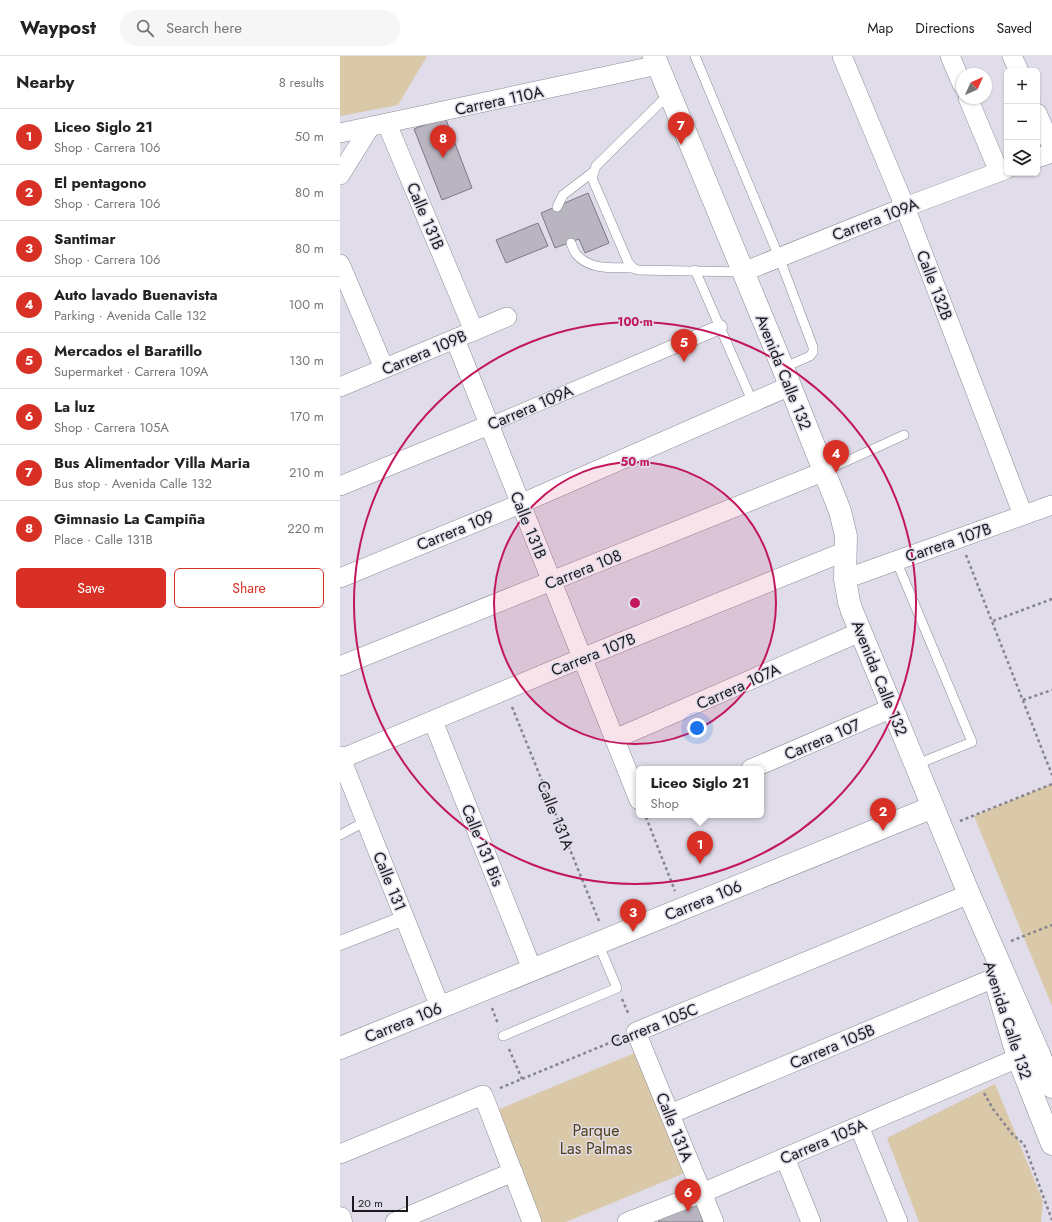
<!DOCTYPE html>
<html lang="en">
<head>
<meta charset="utf-8">
<style>
	:root { --surface:#fff; --page:#f6f6f6; --text:#222; --muted:#767676; --line:#e0e0e0; --accent:#d93025 }
	body { margin:0; font-family:Jost,sans-serif; background:var(--page); color:var(--text) }
	.controls { position:absolute; right:12px; top:12px; display:grid; overflow:hidden; border-radius:6px; box-shadow:0 1px 3px #0004 }
	.controls button { width:36px; height:36px; display:grid; place-items:center; padding:0; border:0; border-bottom:1px solid var(--line); background:var(--surface); color:var(--text); font:20px sans-serif }
	.compass { position:absolute; left:616px; top:12px; width:36px; height:36px; border-radius:50%; background:var(--surface); box-shadow:0 1px 3px #0004; rotate:45deg }
	.scale { position:absolute; left:12px; bottom:10px; width:56px; box-sizing:border-box; padding-left:4px; border:2px solid #1c1a1f; border-top:0; font-size:11px; line-height:14px; white-space:nowrap; color:#1c1a1f; -webkit-text-stroke:3px #e0dce9; paint-order:stroke }
	.you { position:absolute; left:357px; top:672px; width:14px; height:14px; margin:-10px; border:3px solid #fff; border-radius:50%; background:#1a73e8; box-shadow:0 0 0 6px #1a73e833 }
	.badge { display:grid; place-items:center; width:26px; height:26px; border-radius:50%; background:var(--accent); color:#fff; font-size:13px; font-weight:700 }
	.pin { position:absolute; translate:-50% -33px; filter:drop-shadow(0 1px 2px #0008) }
	.pin::after { content:''; position:absolute; top:21px; width:14px; height:12px; background:inherit; clip-path:polygon(0 0,100% 0,50% 100%) }
	.popup { position:absolute; left:296px; top:710px; width:128px; height:52px; box-sizing:border-box; display:grid; place-content:center; border-radius:6px; background:var(--surface); filter:drop-shadow(0 1px 3px #0005); font-size:13px; white-space:nowrap; color:var(--muted) }
	.popup b { font-size:15px; color:var(--text) }
	.popup::after { content:''; position:absolute; left:50%; top:100%; margin-left:-8px; border:8px solid transparent; border-top-color:var(--surface) }
	.list { margin:0; padding:0; list-style:none }
	h2 { display:flex; justify-content:space-between; align-items:center; height:52px; margin:0; padding:0 16px; font-size:17px }
	h2 small { font-size:13px; font-weight:400; color:var(--muted) }
	.list li { display:grid; grid-template-columns:26px 1fr auto; gap:12px; align-items:center; box-sizing:border-box; height:56px; padding:0 16px; border-top:1px solid var(--line) }
	.list b { display:block; font-size:15px; white-space:nowrap }
	.list p { margin:0; font-size:13px; white-space:nowrap; color:var(--muted) }
	.list em { font-size:13px; font-style:normal; color:var(--muted) }
	.actions { display:flex; gap:8px; padding:12px 16px }
	.actions a { flex:1; padding:9px 0; border:1px solid var(--accent); border-radius:6px; text-align:center; font-size:14px; color:var(--accent) }
	.actions .main { background:var(--accent); color:#fff }
	.icon { flex:none; width:22px; height:22px; fill:none; stroke:currentColor; stroke-width:2; stroke-linecap:round; stroke-linejoin:round }
	.map { position:relative; flex:none; width:712px; height:1166px; overflow:hidden }
	header { display:flex; align-items:center; gap:24px; box-sizing:border-box; height:56px; padding:0 20px; background:var(--surface); border-bottom:1px solid var(--line) }
	header strong { font-size:19px }
	nav { display:flex; gap:22px; margin-inline-start:auto; font-size:14px }
	.search { width:280px; height:36px; background:var(--page); display:flex; align-items:center; gap:10px; box-sizing:border-box; padding:0 14px; border-radius:22px; color:var(--muted); font-size:15px }
	main { display:flex }
	aside { flex:1; background:var(--surface) }
	.map>svg:first-child { display:block }
	.green { fill:#dac9a8 }
	.building { fill:#b8b4c0; stroke:#7c7883 }
	.lines { fill:none; stroke-linecap:round; stroke-linejoin:round }
	.service-casing { stroke:#8c8994; stroke-width:10 }
	.pedestrian-casing { stroke:#8c8994; stroke-width:15 }
	.minor-casing { stroke:#8c8994; stroke-width:20 }
	.tertiary-casing { stroke:#8c8994; stroke-width:23 }
	.secondary-casing { stroke:#8c8994; stroke-width:23 }
	.path { stroke:#87848d; stroke-width:2.5; stroke-dasharray:3 3; stroke-linecap:butt }
	.service { stroke:#fff; stroke-width:9 }
	.pedestrian { stroke:#fff; stroke-width:14 }
	.minor { stroke:#fff; stroke-width:19 }
	.tertiary { stroke:#fff; stroke-width:22 }
	.secondary { stroke:#fff; stroke-width:22 }
	.ring { fill:none; stroke:#c2185b; stroke-width:2 }
	.labels { text-anchor:middle; stroke-width:3; stroke-linejoin:round; paint-order:stroke }
	.street-label { font-size:16px; fill:#1c1a1f; stroke:#e0dce9 }
	.park-label { font-size:16px; fill:#513e16; stroke:#e0dce9 }
	.centre { fill:#c2185b; stroke:#e0dce9; stroke-width:2 }
	.ring-label { font-size:12px; text-anchor:middle; font-weight:bold; fill:#c2185b; stroke:#e0dce9; stroke-width:3; stroke-linejoin:round; paint-order:stroke }
</style>
</head>
<body>
<header>
<strong>Waypost</strong>
<div class="search"><svg class="icon" aria-label="search" viewBox="0 0 24 24"><circle cx="10" cy="10" r="6"/><path d="M15 15l6 6"/></svg>Search here</div>
<nav><a>Map</a><a>Directions</a><a>Saved</a></nav>
</header>
<main>
<aside>
<h2>Nearby<small>8 results</small></h2>
<ul class="list">
<li><span class="badge">1</span><div><b>Liceo Siglo 21</b><p>Shop · Carrera 106</p></div><em>50 m</em></li>
<li><span class="badge">2</span><div><b>El pentagono</b><p>Shop · Carrera 106</p></div><em>80 m</em></li>
<li><span class="badge">3</span><div><b>Santimar</b><p>Shop · Carrera 106</p></div><em>80 m</em></li>
<li><span class="badge">4</span><div><b>Auto lavado Buenavista</b><p>Parking · Avenida Calle 132</p></div><em>100 m</em></li>
<li><span class="badge">5</span><div><b>Mercados el Baratillo</b><p>Supermarket · Carrera 109A</p></div><em>130 m</em></li>
<li><span class="badge">6</span><div><b>La luz</b><p>Shop · Carrera 105A</p></div><em>170 m</em></li>
<li><span class="badge">7</span><div><b>Bus Alimentador Villa Maria</b><p>Bus stop · Avenida Calle 132</p></div><em>210 m</em></li>
<li><span class="badge">8</span><div><b>Gimnasio La Campiña</b><p>Place · Calle 131B</p></div><em>220 m</em></li>
</ul>
<div class="actions"><a class="main">Save</a><a>Share</a></div>
</aside>
<div class="map">
<svg width="712" height="1166" viewBox="0 0 712 1166">
	<rect width="100%" height="100%" fill="#e0dce9"/>
	<!-- green -->
	<g class="green">
		<polygon points="0,0 87,0 58,49 0,60"/>
		<polygon points="712,728 712,950 634,760"/>
		<polygon points="297,996 347,1116 226,1166 201,1166 155,1055"/>
		<polygon points="655,1028 703,1145 701,1166 579,1166 547,1082"/>
	</g>
	<!-- building -->
	<g class="building">
		<polygon points="105,61 132,132 102,144 74,73"/>
		<polygon points="248,137 269,187 245,197 239,183 215,192 201,157"/>
		<polygon points="198,167 208,190 166,207 156,184"/>
		<polygon points="356,1147 364,1166 319,1166 318,1164"/>
	</g>
	<g class="lines">
		<!-- service casing -->
		<g class="service-casing">
			<g id="service">
				<polyline points="355,0 439,201 473,291 473,296 470,300 443,312"/>
				<polyline points="329,38 256,110 252,122 288,206 293,212 298,214 403,216"/>
				<polyline points="217,151 223,139 253,116"/>
				<path d="M231 187C232 190 234 195 236 198 250 215 274 211 293 212"/>
				<polyline points="355,214 413,347"/>
				<polyline points="485,415 564,379"/>
				<polyline points="556,504 632,686 575,709"/>
				<polyline points="0,779 26,765"/>
				<polyline points="163,980 277,932 258,887"/>
			</g>
		</g>
		<!-- pedestrian casing -->
		<g class="pedestrian-casing">
			<g id="pedestrian">
				<polyline points="149,369 380,271"/>
				<polyline points="0,887 64,862"/>
			</g>
		</g>
		<!-- minor casing -->
		<g class="minor-casing">
			<g id="minor">
				<polyline points="502,0 565,151 683,459"/>
				<polyline points="610,0 622,28"/>
				<polyline points="672,0 679,15"/>
				<polyline points="628,42 659,116"/>
				<polyline points="697,57 712,91"/>
				<polyline points="47,68 134,275"/>
				<polyline points="0,77 318,9"/>
				<polyline points="697,102 712,97"/>
				<polyline points="0,119 30,71"/>
				<polyline points="0,208 44,312"/>
				<polyline points="403,216 565,151 667,113"/>
				<polyline points="115,283 299,744"/>
				<polyline points="0,331 167,261"/>
				<polyline points="0,430 149,369"/>
				<polyline points="0,522 180,448 450,330"/>
				<polyline points="505,523 712,449"/>
				<polyline points="0,610 485,415"/>
				<polyline points="93,665 192,913"/>
				<polyline points="275,683 520,576"/>
				<polyline points="0,700 100,951"/>
				<polyline points="1,703 242,602 506,495"/>
				<polyline points="411,713 552,652"/>
				<polyline points="330,1058 654,922"/>
				<polyline points="519,1070 558,1166"/>
				<polyline points="0,1098 143,1039 192,1166"/>
				<polyline points="445,1102 471,1166"/>
				<polyline points="55,1166 173,1116"/>
				<polyline points="287,1166 362,1137 678,1002"/>
				<polyline points="374,1166 296,976 629,838"/>
			</g>
		</g>
		<!-- tertiary casing -->
		<g class="tertiary-casing">
			<g id="tertiary">
				<polyline points="0,992 593,751"/>
				<polyline points="0,1162 1,1166"/>
			</g>
		</g>
		<!-- secondary casing -->
		<g class="secondary-casing">
			<g id="secondary">
				<polyline points="314,0 443,312 500,455 506,480 505,523 509,546 512,555 629,838 699,998 712,1031"/>
				<polyline points="657,931 678,1002 712,1088"/>
			</g>
		</g>
		<!-- path -->
		<g class="path">
			<polyline points="626,499 712,719"/>
			<polyline points="653,565 712,543"/>
			<polyline points="683,644 712,634"/>
			<polyline points="172,651 259,865"/>
			<polyline points="306,761 335,835"/>
			<polyline points="620,765 712,728"/>
			<polyline points="671,885 712,869"/>
			<polyline points="282,943 289,959"/>
			<polyline points="152,952 158,968"/>
			<polyline points="169,993 182,1023"/>
			<polyline points="160,1032 279,983"/>
			<polyline points="644,1037 653,1053 673,1079 684,1088 712,1164"/>
		</g>
		<!-- service -->
		<use href="#service" class="service"/>
		<!-- pedestrian -->
		<use href="#pedestrian" class="pedestrian"/>
		<!-- minor -->
		<use href="#minor" class="minor"/>
		<!-- tertiary -->
		<use href="#tertiary" class="tertiary"/>
		<!-- secondary -->
		<use href="#secondary" class="secondary"/>
	</g>
	<!-- distance rings -->
	<circle cx="295" cy="547" r="141" fill="#c2185b" fill-opacity=".12"/>
	<g class="ring">
		<circle cx="295" cy="547" r="141"/>
		<circle cx="295" cy="547" r="281"/>
	</g>
	<g class="labels">
		<!-- street labels -->
		<g class="street-label">
			<text transform="translate(159 44) rotate(-12)" y="6">Carrera 110A</text>
			<text transform="translate(86 160) rotate(67)" y="6">Calle 131B</text>
			<text transform="translate(535 163) rotate(-21)" y="6">Carrera 109A</text>
			<text transform="translate(595 229) rotate(69)" y="6">Calle 132B</text>
			<text transform="translate(84 296) rotate(-23)" y="6">Carrera 109B</text>
			<text transform="translate(444 316) rotate(68)" y="6">Avenida Calle 132</text>
			<text transform="translate(190 351) rotate(-23)" y="6">Carrera 109A</text>
			<text transform="translate(189 469) rotate(68)" y="6">Calle 131B</text>
			<text transform="translate(115 474) rotate(-22)" y="6">Carrera 109</text>
			<text transform="translate(608 486) rotate(-19)" y="6">Carrera 107B</text>
			<text transform="translate(243 513) rotate(-22)" y="6">Carrera 108</text>
			<text transform="translate(253 598) rotate(-22)" y="6">Carrera 107B</text>
			<text transform="translate(540 622) rotate(68)" y="6">Avenida Calle 132</text>
			<text transform="translate(398 630) rotate(-24)" y="6">Carrera 107A</text>
			<text transform="translate(482 683) rotate(-23)" y="6">Carrera 107</text>
			<text transform="translate(216 759) rotate(68)" y="6">Calle 131A</text>
			<text transform="translate(143 789) rotate(68)" y="6">Calle 131 Bis</text>
			<text transform="translate(50 825) rotate(68)" y="6">Calle 131</text>
			<text transform="translate(363 844) rotate(-22)" y="6">Carrera 106</text>
			<text transform="translate(668 964) rotate(72)" y="6">Avenida Calle 132</text>
			<text transform="translate(63 966) rotate(-22)" y="6">Carrera 106</text>
			<text transform="translate(314 969) rotate(-22)" y="6">Carrera 105C</text>
			<text transform="translate(492 990) rotate(-23)" y="6">Carrera 105B</text>
			<text transform="translate(335 1071) rotate(68)" y="6">Calle 131A</text>
			<text transform="translate(483 1085) rotate(-23)" y="6">Carrera 105A</text>
		</g>
		<!-- park labels -->
		<g class="park-label">
			<text x="256" y="1080">Parque<tspan x="256" dy="18">Las Palmas</tspan></text>
		</g>
	</g>
	<circle cx="295" cy="547" r="6" class="centre"/>
	<g class="ring-label">
		<text x="295" y="270">100 m</text>
		<text x="295" y="410">50 m</text>
	</g>
</svg>
<div class="controls">
<button>+</button>
<button>−</button>
<button><svg class="icon" aria-label="layers" viewBox="0 0 24 24"><path d="M12 4l9 5-9 5-9-5zM3 14l9 5 9-5"/></svg></button>
</div>
<svg class="compass" viewBox="-18 -18 36 36"><path d="M0-13l5 13h-10z" fill="#e53935"/><path d="M0 13l5-13h-10z" fill="#767676"/></svg>
<div class="scale">20 m</div>
<div class="you"></div>
<div class="pin badge" style="left:360px;top:808px">1</div>
<div class="popup"><b>Liceo Siglo 21</b>Shop</div>
<div class="pin badge" style="left:543px;top:775px">2</div>
<div class="pin badge" style="left:293px;top:876px">3</div>
<div class="pin badge" style="left:496px;top:417px">4</div>
<div class="pin badge" style="left:344px;top:306px">5</div>
<div class="pin badge" style="left:348px;top:1156px">6</div>
<div class="pin badge" style="left:341px;top:89px">7</div>
<div class="pin badge" style="left:103px;top:102px">8</div>
</div>
</main>
</body>
</html>
